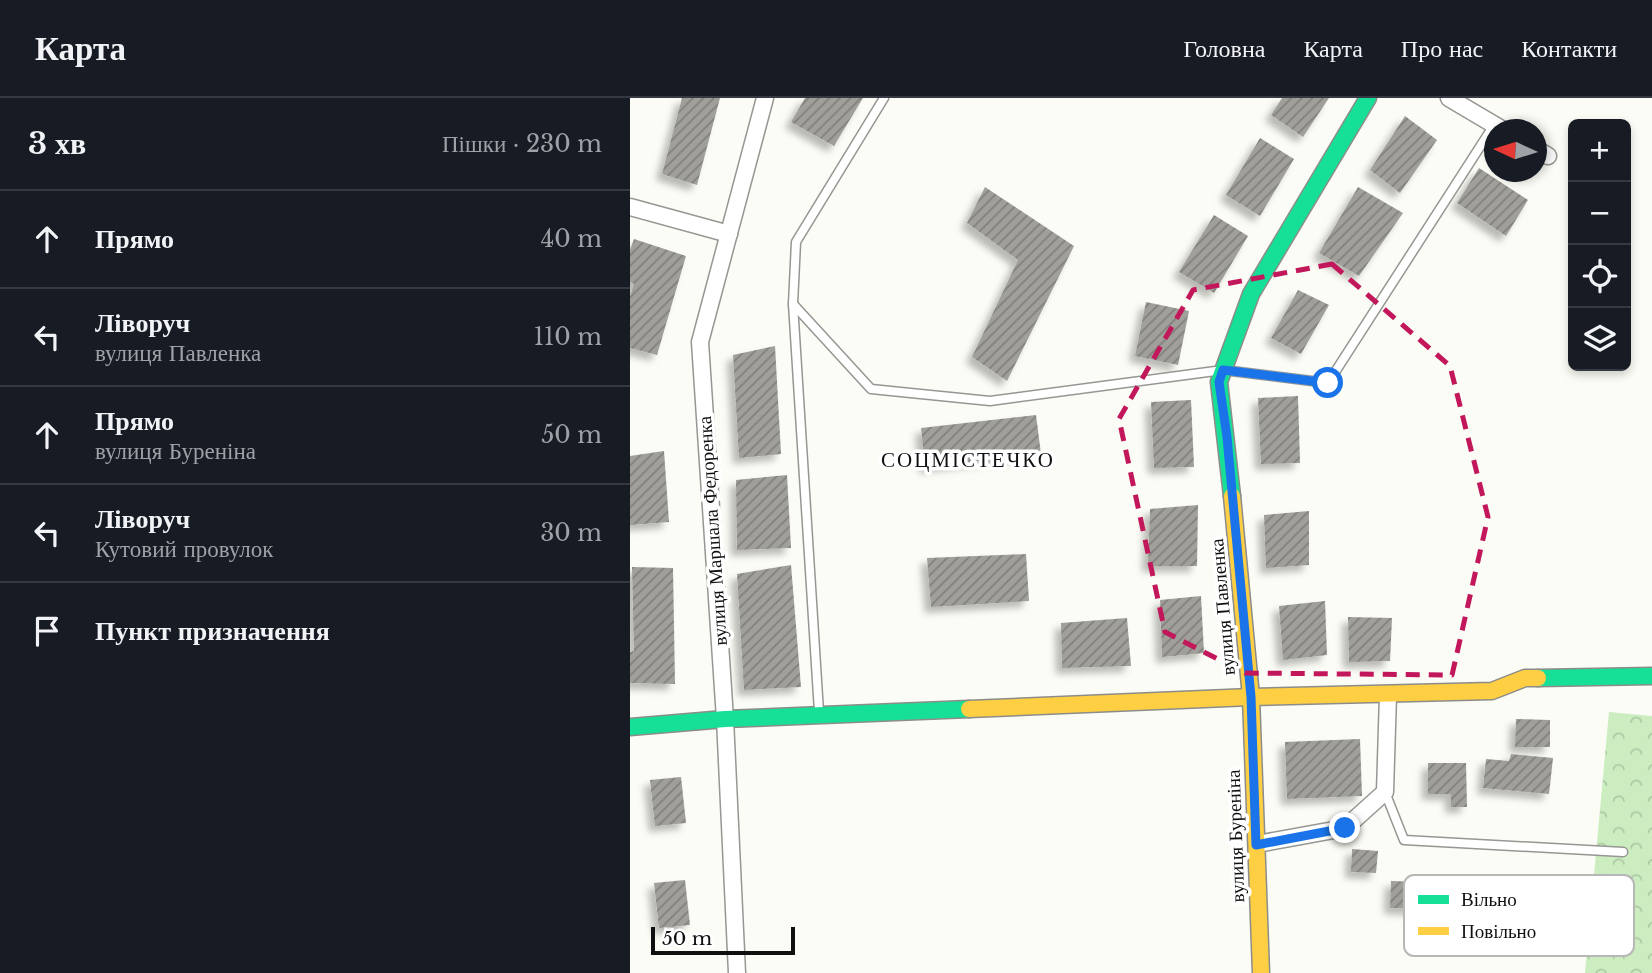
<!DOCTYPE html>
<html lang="uk">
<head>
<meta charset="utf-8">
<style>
	:root { --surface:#171b24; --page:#20242c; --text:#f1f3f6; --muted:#9ea1a6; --line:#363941 }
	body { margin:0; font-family:"Libre Baskerville",serif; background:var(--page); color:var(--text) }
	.controls { position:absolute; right:21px; top:21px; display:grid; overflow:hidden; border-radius:10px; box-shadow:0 4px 10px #0003 }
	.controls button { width:63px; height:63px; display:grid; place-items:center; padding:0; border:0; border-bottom:2px solid var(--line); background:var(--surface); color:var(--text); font:35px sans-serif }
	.compass { position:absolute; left:854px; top:21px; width:63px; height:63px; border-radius:50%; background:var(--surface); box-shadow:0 4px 10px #0003; rotate:274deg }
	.scale { position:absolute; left:21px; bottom:18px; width:144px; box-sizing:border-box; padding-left:7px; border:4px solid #101010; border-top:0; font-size:19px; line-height:24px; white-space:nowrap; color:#101010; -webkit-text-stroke:5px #fff; paint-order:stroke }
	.stop { position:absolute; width:21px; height:21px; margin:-16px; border:5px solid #1a73e8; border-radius:50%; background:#fff }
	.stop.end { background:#1a73e8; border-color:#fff; box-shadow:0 2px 7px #0008 }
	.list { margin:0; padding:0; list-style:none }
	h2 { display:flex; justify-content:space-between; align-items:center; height:91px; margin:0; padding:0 28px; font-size:30px }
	h2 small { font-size:23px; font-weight:400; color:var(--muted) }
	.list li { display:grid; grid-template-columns:46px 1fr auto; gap:21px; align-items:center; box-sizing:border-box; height:98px; padding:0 28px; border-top:2px solid var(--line) }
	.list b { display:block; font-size:26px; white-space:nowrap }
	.list p { margin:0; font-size:23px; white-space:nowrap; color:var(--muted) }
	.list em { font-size:23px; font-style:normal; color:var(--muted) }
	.icon { flex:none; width:38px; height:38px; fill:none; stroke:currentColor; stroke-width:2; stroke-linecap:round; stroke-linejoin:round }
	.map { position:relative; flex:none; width:1022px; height:875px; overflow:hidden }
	header { display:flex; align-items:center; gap:42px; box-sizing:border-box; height:98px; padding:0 35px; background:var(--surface); border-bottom:2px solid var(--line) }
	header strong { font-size:33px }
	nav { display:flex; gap:38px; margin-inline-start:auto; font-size:24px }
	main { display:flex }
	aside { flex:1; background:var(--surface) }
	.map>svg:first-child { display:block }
	.forest { fill:url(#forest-crowns) }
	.building { fill:url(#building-hatch); filter:url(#shadow) }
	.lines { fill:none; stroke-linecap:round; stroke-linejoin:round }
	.lane-casing { stroke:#969693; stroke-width:11 }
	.street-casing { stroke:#969693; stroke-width:19 }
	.fast-casing { stroke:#8c8d8a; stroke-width:19 }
	.slow-casing { stroke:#8c8d8a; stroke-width:19 }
	.lane { stroke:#fefffe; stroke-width:8 }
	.street { stroke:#fefffe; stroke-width:16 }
	.fast { stroke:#16e098; stroke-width:16 }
	.slow { stroke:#ffcf43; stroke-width:16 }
	.route { stroke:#1a73e8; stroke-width:9 }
	.marked { fill:none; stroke:#c2185b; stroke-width:5; stroke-dasharray:14 9; stroke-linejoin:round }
	.labels { text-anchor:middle; stroke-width:7; stroke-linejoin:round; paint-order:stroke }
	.street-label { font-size:19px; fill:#101010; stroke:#fff }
	.neighbourhood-label { font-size:21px; letter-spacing:2px; fill:#101010; stroke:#fff }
	.key { fill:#fff; stroke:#b7b7b7; stroke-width:2 }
	.key-label { font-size:19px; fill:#101010 }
</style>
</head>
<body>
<header>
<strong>Карта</strong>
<nav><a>Головна</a><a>Карта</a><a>Про нас</a><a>Контакти</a></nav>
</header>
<main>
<aside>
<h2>3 хв<small>Пішки · 230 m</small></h2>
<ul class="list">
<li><svg class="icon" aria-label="ahead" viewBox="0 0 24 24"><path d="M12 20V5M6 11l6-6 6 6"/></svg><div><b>Прямо</b></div><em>40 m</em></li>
<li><svg class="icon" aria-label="left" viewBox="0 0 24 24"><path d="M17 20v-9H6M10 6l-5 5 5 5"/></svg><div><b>Ліворуч</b><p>вулиця Павленка</p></div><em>110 m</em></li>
<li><svg class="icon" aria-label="ahead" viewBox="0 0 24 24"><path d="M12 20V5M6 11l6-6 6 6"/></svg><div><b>Прямо</b><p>вулиця Буреніна</p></div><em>50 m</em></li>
<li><svg class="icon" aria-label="left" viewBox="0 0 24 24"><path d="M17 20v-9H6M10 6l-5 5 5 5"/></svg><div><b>Ліворуч</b><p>Кутовий провулок</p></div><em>30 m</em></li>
<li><svg class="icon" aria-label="arrive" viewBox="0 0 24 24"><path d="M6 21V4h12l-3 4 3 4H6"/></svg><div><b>Пункт призначення</b></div></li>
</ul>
</aside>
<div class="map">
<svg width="1022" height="875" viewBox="0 0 1022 875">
	<defs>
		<pattern id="forest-crowns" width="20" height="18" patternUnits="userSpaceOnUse" patternTransform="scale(1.75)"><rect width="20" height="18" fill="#cbedc0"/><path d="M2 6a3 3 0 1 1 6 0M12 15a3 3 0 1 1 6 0" fill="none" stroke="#adcaa4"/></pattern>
		<pattern id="building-hatch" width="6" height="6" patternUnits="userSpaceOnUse" patternTransform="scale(1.75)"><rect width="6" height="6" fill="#a09f9a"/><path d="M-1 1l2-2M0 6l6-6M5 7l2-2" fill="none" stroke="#81807c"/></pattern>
		<filter id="shadow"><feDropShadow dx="-6" dy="6" stdDeviation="3.5" flood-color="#0004"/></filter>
	</defs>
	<rect width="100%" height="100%" fill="#fbfcf5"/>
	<!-- forest -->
	<polygon class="forest" points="979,614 1022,618 1022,875 955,875"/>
	<!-- building -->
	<g class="building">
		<polygon points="52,0 90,0 67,87 32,76"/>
		<polygon points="175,0 233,0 204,48 161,24"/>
		<polygon points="652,0 699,0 673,39 641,17"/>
		<polygon points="775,18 807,42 770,95 740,72"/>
		<polygon points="630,40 664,61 630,118 596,97"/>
		<polygon points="849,70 898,102 876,138 827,105"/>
		<polygon points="355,89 444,148 377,283 342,259 388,162 337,125"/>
		<polygon points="728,89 773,115 729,178 689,155"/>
		<polygon points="584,117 618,138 584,195 549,174"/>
		<polygon points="4,141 56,158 27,257 0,250 0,198 4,186 0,184 0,152"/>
		<polygon points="668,192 699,207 671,256 641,240"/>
		<polygon points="516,204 559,213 548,267 505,258"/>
		<polygon points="145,248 151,356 109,360 103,257"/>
		<polygon points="668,298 670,365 631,366 628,300"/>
		<polygon points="561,302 564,369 524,370 521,304"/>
		<polygon points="406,317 411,356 295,369 291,330"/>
		<polygon points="34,353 39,424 0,427 0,358"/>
		<polygon points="157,377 161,450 107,452 106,382"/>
		<polygon points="568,407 567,468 518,468 520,411"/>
		<polygon points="679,413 679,467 636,470 634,417"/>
		<polygon points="396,456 399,503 301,509 297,460"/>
		<polygon points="161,467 171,589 114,592 107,476"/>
		<polygon points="2,469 43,470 45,586 0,585 0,554 4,553"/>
		<polygon points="571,498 574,555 532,559 530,502"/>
		<polygon points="695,503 697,557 653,562 649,508"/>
		<polygon points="718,519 762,520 760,563 719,564"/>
		<polygon points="497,520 501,568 432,570 431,525"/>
		<polygon points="886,621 920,622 920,649 885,649"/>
		<polygon points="730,641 732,698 657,701 655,644"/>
		<polygon points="881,656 923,660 919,696 853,690 856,661 879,663"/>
		<polygon points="798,665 836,665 837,709 821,709 821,696 798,696"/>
		<polygon points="51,679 56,725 25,728 20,682"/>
		<polygon points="722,751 748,753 746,775 721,774"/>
		<polygon points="55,782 60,827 29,830 24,785"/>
		<polygon points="761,783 793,784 792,811 760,810"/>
	</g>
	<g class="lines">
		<!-- lane casing -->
		<g class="lane-casing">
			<g id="lane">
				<polyline points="163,206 241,291 360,303 593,272 698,285 864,27"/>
				<polyline points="189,614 163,206 166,144 254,0"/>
				<polyline points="755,694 774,742 993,754"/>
			</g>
		</g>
		<!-- street casing -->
		<g class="street-casing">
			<g id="street">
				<polyline points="819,0 873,32"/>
				<polyline points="906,51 918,58"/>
				<polyline points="0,109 99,136"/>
				<polyline points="627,746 715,730 755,694 758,597"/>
				<polyline points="107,875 95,621 70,244 135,0"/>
			</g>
		</g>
		<!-- fast casing -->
		<g class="fast-casing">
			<g id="fast">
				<polyline points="602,398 589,284 621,196 738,0"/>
				<polyline points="908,580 1022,578"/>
				<polyline points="0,629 95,621 339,611"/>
			</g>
		</g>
		<!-- slow casing -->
		<g class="slow-casing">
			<g id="slow">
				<polyline points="602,398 621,599 631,875"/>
				<polyline points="339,611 621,599 862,593 895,580 908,580"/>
			</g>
		</g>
		<!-- lane -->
		<use href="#lane" class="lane"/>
		<!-- street -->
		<use href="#street" class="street"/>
		<!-- fast -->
		<use href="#fast" class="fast"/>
		<!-- slow -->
		<use href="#slow" class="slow"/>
	</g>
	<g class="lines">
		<!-- route -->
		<polyline class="route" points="698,285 593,272 589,284 597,339 621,599 626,747 715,730"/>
	</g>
	<!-- marked area -->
	<path class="marked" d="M702 166 820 268 858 419 822 577 615 575 535 534 489 321 563 192Z"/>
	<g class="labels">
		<!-- street labels -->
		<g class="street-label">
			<text transform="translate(82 433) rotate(-94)" y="7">вулиця Маршала Федоренка</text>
			<text transform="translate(592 509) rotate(-95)" y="7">вулиця Павленка</text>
			<text transform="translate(605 738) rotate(-92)" y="7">вулиця Буреніна</text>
		</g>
		<!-- neighbourhood labels -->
		<g class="neighbourhood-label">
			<text x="338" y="369">СОЦМІСТЕЧКО</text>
		</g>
	</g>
	<!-- legend -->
	<rect x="774" y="777" width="230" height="81" rx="10" class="key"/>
	<rect x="788" y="797" width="31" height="9" fill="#16e098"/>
	<rect x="788" y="829" width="31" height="8" fill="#ffcf43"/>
	<g class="key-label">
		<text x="831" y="808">Вільно</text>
		<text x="831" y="840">Повільно</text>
	</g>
</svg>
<div class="controls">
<button>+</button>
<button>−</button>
<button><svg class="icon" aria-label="locate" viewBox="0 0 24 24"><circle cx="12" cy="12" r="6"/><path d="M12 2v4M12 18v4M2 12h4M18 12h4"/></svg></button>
<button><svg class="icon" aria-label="layers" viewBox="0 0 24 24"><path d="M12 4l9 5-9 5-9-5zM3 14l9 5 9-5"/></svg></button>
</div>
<svg class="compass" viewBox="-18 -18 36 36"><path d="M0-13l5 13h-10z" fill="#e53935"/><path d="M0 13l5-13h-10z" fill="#9ea1a6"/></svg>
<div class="scale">50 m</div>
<div class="stop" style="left:698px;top:285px"></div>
<div class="stop end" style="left:715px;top:730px"></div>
</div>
</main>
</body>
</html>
